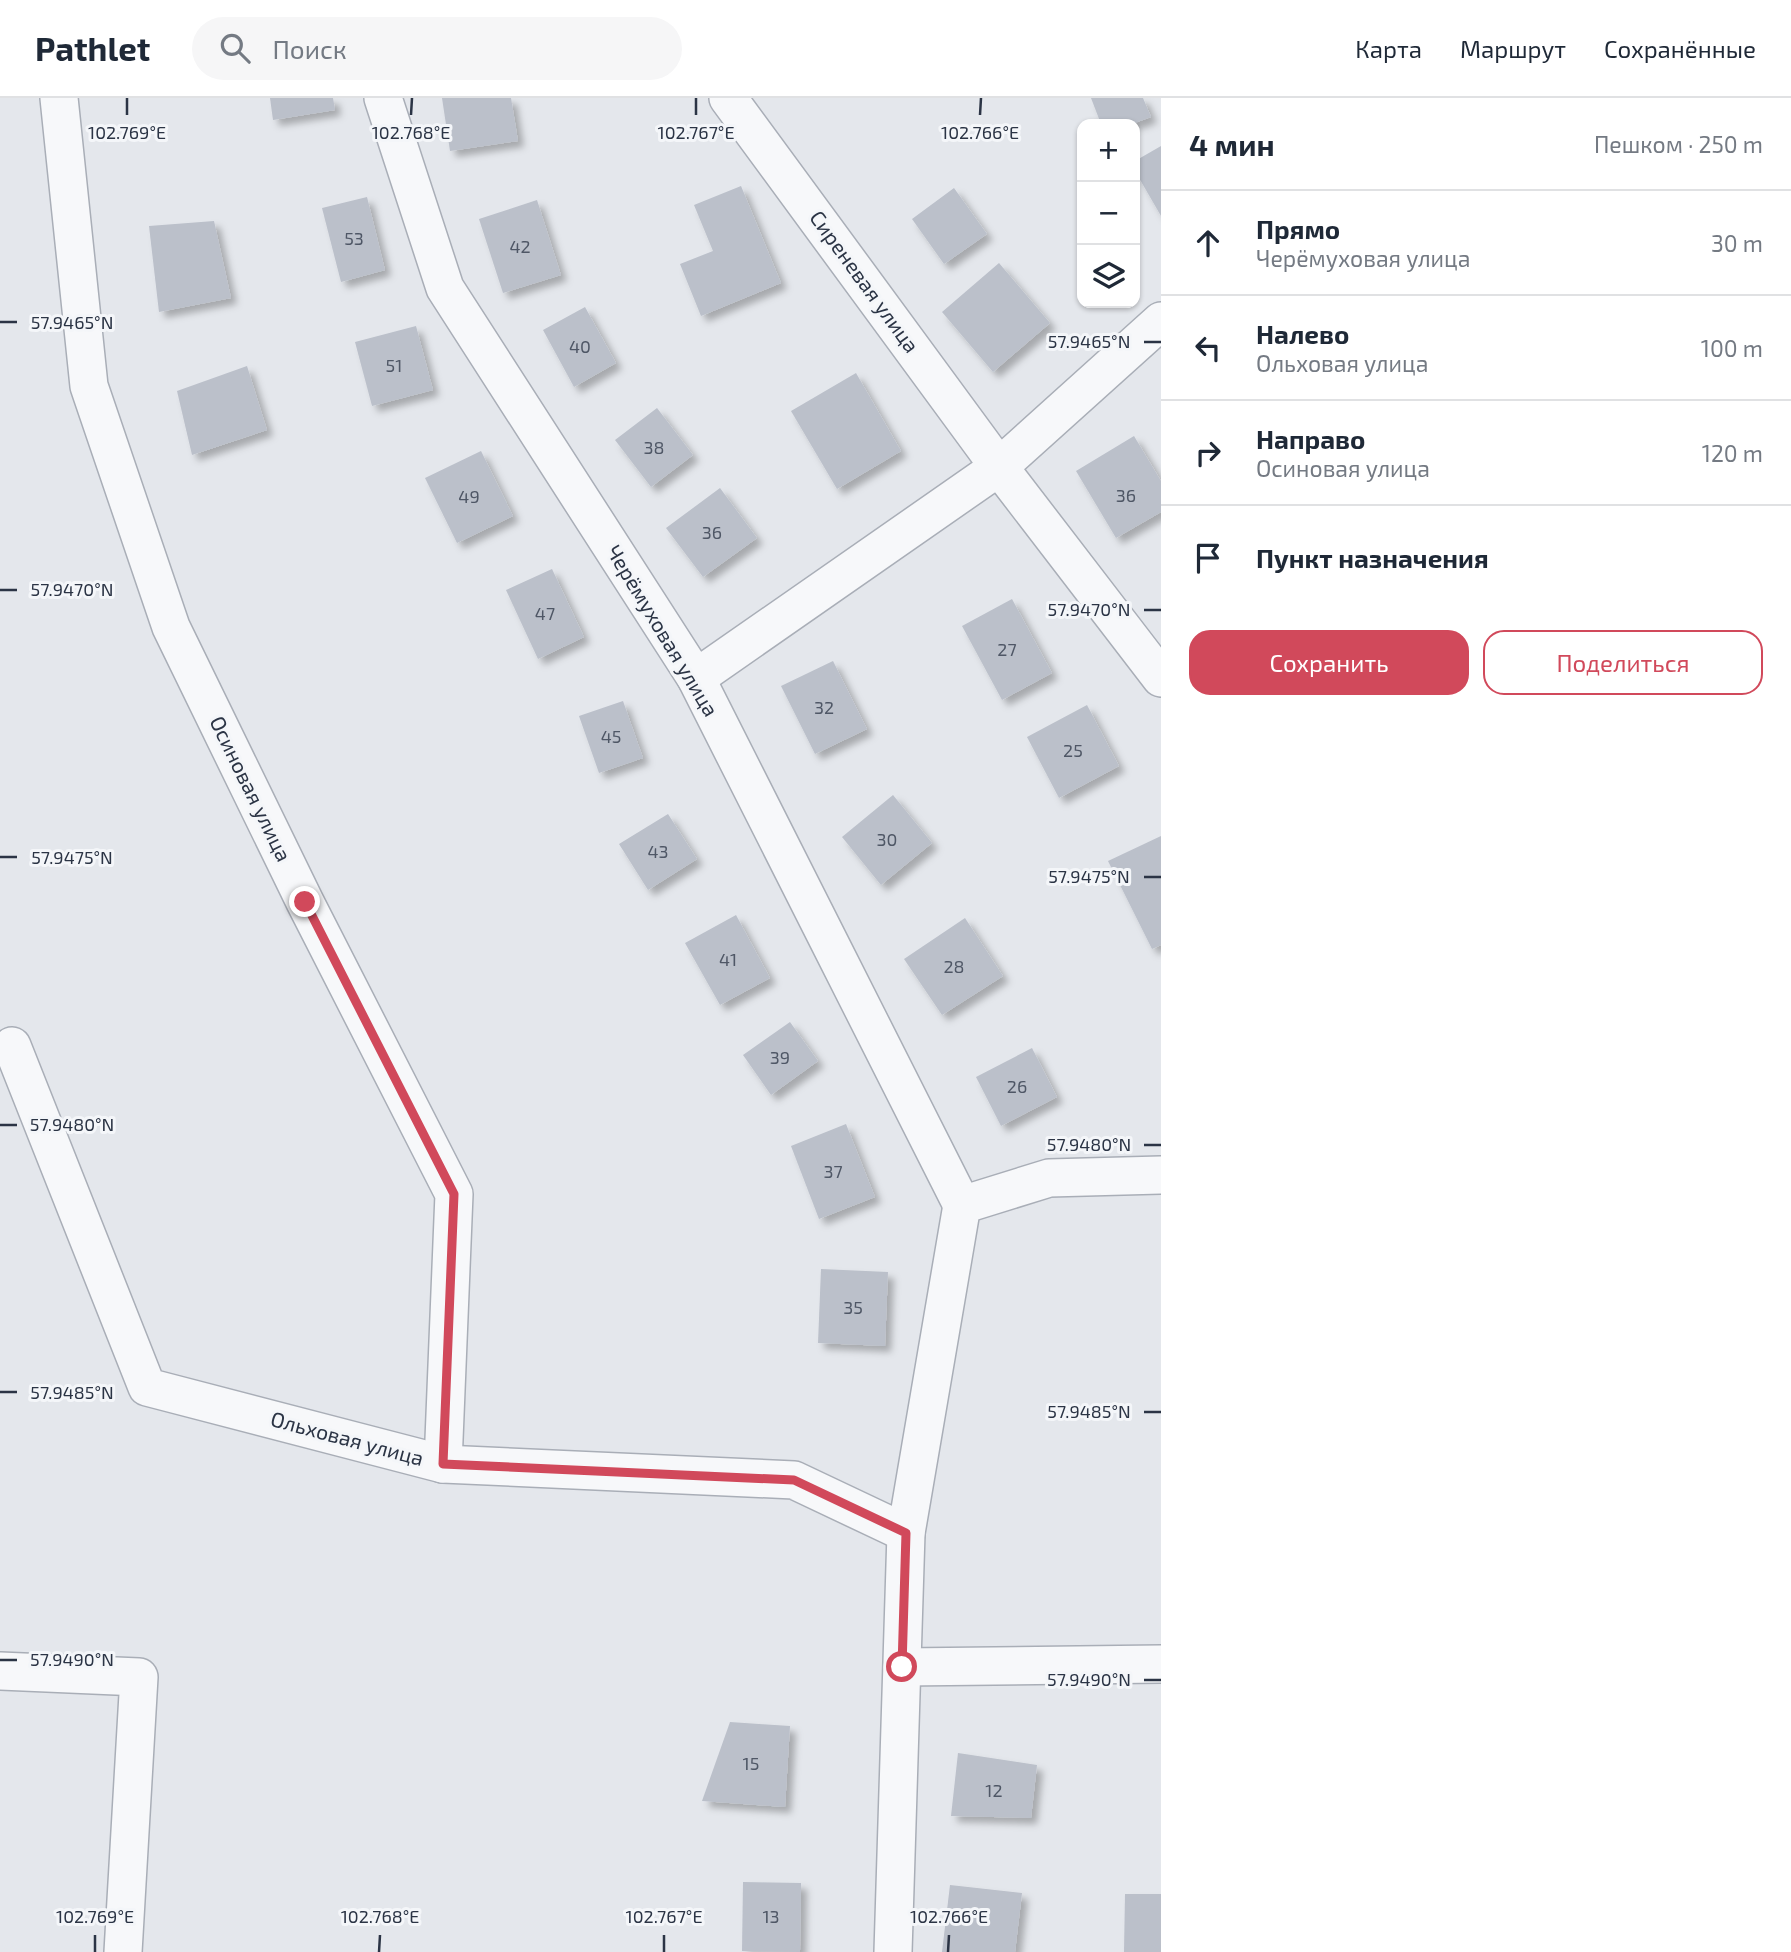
<!DOCTYPE html>
<html lang="ru">
<head>
<meta charset="utf-8">
<style>
	:root { --surface:#fff; --page:#f6f6f7; --text:#1f2937; --muted:#747a83; --line:#e0e1e3; --accent:#d1495b }
	body { margin:0; font-family:"Exo 2",sans-serif; background:var(--page); color:var(--text) }
	.controls { position:absolute; right:21px; top:21px; display:grid; overflow:hidden; border-radius:14px; box-shadow:0 2px 5px #0004 }
	.controls button { width:63px; height:63px; display:grid; place-items:center; padding:0; border:0; border-bottom:2px solid var(--line); background:var(--surface); color:var(--text); font:35px sans-serif }
	.stop { position:absolute; width:21px; height:21px; margin:-16px; border:5px solid #d1495b; border-radius:50%; background:#fff }
	.stop.end { background:#d1495b; border-color:#fff; box-shadow:0 2px 7px #0008 }
	.list { margin:0; padding:0; list-style:none }
	h2 { display:flex; justify-content:space-between; align-items:center; height:91px; margin:0; padding:0 28px; font-size:30px }
	h2 small { font-size:23px; font-weight:400; color:var(--muted) }
	.list li { display:grid; grid-template-columns:46px 1fr auto; gap:21px; align-items:center; box-sizing:border-box; height:105px; padding:0 28px; border-top:2px solid var(--line) }
	.list b { display:block; font-size:26px; white-space:nowrap }
	.list p { margin:0; font-size:23px; white-space:nowrap; color:var(--muted) }
	.list em { font-size:23px; font-style:normal; color:var(--muted) }
	.actions { display:flex; gap:14px; padding:21px 28px }
	.actions a { flex:1; padding:16px 0; border:2px solid var(--accent); border-radius:21px; text-align:center; font-size:24px; color:var(--accent) }
	.actions .main { background:var(--accent); color:#fff }
	.icon { flex:none; width:38px; height:38px; fill:none; stroke:currentColor; stroke-width:2; stroke-linecap:round; stroke-linejoin:round }
	.map { position:relative; flex:none; width:1161px; height:1854px; overflow:hidden }
	header { display:flex; align-items:center; gap:42px; box-sizing:border-box; height:98px; padding:0 35px; background:var(--surface); border-bottom:2px solid var(--line) }
	header strong { font-size:33px }
	nav { display:flex; gap:38px; margin-inline-start:auto; font-size:24px }
	.search { width:490px; height:63px; background:var(--page); display:flex; align-items:center; gap:18px; box-sizing:border-box; padding:0 24px; border-radius:38px; color:var(--muted); font-size:26px }
	main { display:flex }
	aside { flex:1; background:var(--surface) }
	.map>svg:first-child { display:block }
	.building { fill:#bbc0ca; filter:url(#shadow) }
	.lines { fill:none; stroke-linecap:round; stroke-linejoin:round }
	.street-casing { stroke:#a9aeb7; stroke-width:40 }
	.street { stroke:#f7f8fa; stroke-width:37 }
	.route { stroke:#d1495b; stroke-width:9 }
	.ticks { fill:none; stroke:#2b3445; stroke-width:2.5 }
	.labels { text-anchor:middle; stroke-width:6; stroke-linejoin:round; paint-order:stroke }
	.number-label { font-size:18px; fill:#4f5766 }
	.street-label { font-size:21px; fill:#2b3445; stroke:#f4f6f9 }
	.ticks-label { font-size:18px; text-anchor:middle; fill:#2b3445; stroke:#f4f6f9; stroke-width:6; stroke-linejoin:round; paint-order:stroke }
</style>
</head>
<body>
<header>
<strong>Pathlet</strong>
<div class="search"><svg class="icon" aria-label="search" viewBox="0 0 24 24"><circle cx="10" cy="10" r="6"/><path d="M15 15l6 6"/></svg>Поиск</div>
<nav><a>Карта</a><a>Маршрут</a><a>Сохранённые</a></nav>
</header>
<main>
<div class="map">
<svg width="1161" height="1854" viewBox="0 0 1161 1854">
	<defs>
		<filter id="shadow"><feDropShadow dx="6" dy="6" stdDeviation="3.5" flood-color="#0004"/></filter>
	</defs>
	<rect width="100%" height="100%" fill="#e4e7ec"/>
	<!-- building -->
	<g class="building">
		<polygon points="270,0 333,0 335,12 273,22"/>
		<polygon points="442,0 511,0 518,43 450,53"/>
		<polygon points="1091,0 1143,0 1151,19 1132,26 1101,26"/>
		<polygon points="1161,48 1161,118 1135,73 1135,63"/>
		<polygon points="741,88 781,185 701,218 680,166 713,153 694,107"/>
		<polygon points="954,90 987,136 944,166 912,121"/>
		<polygon points="367,99 385,172 341,184 322,110"/>
		<polygon points="537,102 561,177 503,195 479,121"/>
		<polygon points="214,123 231,200 159,214 149,128"/>
		<polygon points="999,165 1050,225 993,274 942,214"/>
		<polygon points="585,209 616,265 574,289 543,232"/>
		<polygon points="416,228 433,292 372,308 355,244"/>
		<polygon points="247,268 267,332 192,357 177,293"/>
		<polygon points="856,275 901,353 837,391 791,313"/>
		<polygon points="657,310 693,357 651,389 615,342"/>
		<polygon points="1134,338 1161,383 1161,414 1116,440 1076,373"/>
		<polygon points="481,353 513,418 457,445 425,380"/>
		<polygon points="720,390 757,440 703,479 666,430"/>
		<polygon points="552,471 584,539 538,561 506,492"/>
		<polygon points="1012,501 1052,575 1002,602 962,528"/>
		<polygon points="833,563 867,631 815,656 781,588"/>
		<polygon points="623,603 643,660 599,675 579,618"/>
		<polygon points="1087,607 1119,668 1059,700 1027,639"/>
		<polygon points="893,697 932,745 881,787 842,739"/>
		<polygon points="668,716 697,761 648,792 619,746"/>
		<polygon points="1161,738 1161,847 1152,851 1108,763"/>
		<polygon points="736,817 770,880 720,907 685,845"/>
		<polygon points="965,820 1003,878 942,917 904,861"/>
		<polygon points="790,924 818,963 771,997 743,957"/>
		<polygon points="1032,950 1057,999 1001,1028 976,979"/>
		<polygon points="846,1026 875,1099 819,1121 791,1048"/>
		<polygon points="821,1171 888,1174 885,1248 818,1245"/>
		<polygon points="730,1624 790,1628 785,1709 702,1703"/>
		<polygon points="958,1655 1037,1667 1031,1720 951,1718"/>
		<polygon points="743,1784 801,1785 800,1854 742,1853"/>
		<polygon points="950,1787 1022,1795 1015,1854 942,1854"/>
		<polygon points="1125,1796 1161,1796 1161,1854 1124,1854"/>
	</g>
	<g class="lines">
		<!-- street casing -->
		<g class="street-casing">
			<g id="street">
				<polyline points="59,0 89,288 171,529 305,804 454,1096 443,1366"/>
				<polyline points="383,0 445,190 696,580 962,1107"/>
				<polyline points="1161,223 999,369 1161,580"/>
				<polyline points="696,580 999,369 728,0"/>
				<polyline points="12,948 147,1289 443,1366 794,1382 906,1435"/>
				<polyline points="902,1569 1161,1566"/>
				<polyline points="0,1573 139,1579 123,1854"/>
				<polyline points="893,1854 906,1435 962,1107 1049,1080 1161,1077"/>
			</g>
		</g>
		<!-- street -->
		<use href="#street" class="street"/>
	</g>
	<g class="lines">
		<!-- route -->
		<polyline class="route" points="305,804 454,1096 443,1366 794,1382 906,1435 902,1569"/>
	</g>
	<!-- ticks -->
	<path class="ticks" d="M127 17V0M411 17 412 0M696 17V0M980 17 981 0M0 224H17M1144 244H1161M0 492H17M1144 512H1161M0 759H17M1144 779H1161M0 1027H17M1144 1047H1161M0 1294H17M1144 1314H1161M0 1562H17M1144 1582H1161M95 1854V1837M379 1854 380 1837M664 1854V1837M948 1854 949 1837"/>
	<g class="labels">
		<!-- number labels -->
		<g class="number-label">
			<text x="354" y="147">53</text>
			<text x="520" y="155">42</text>
			<text x="580" y="255">40</text>
			<text x="394" y="274">51</text>
			<text x="654" y="356">38</text>
			<text x="1126" y="404">36</text>
			<text x="469" y="405">49</text>
			<text x="712" y="441">36</text>
			<text x="545" y="522">47</text>
			<text x="1007" y="558">27</text>
			<text x="824" y="616">32</text>
			<text x="611" y="645">45</text>
			<text x="1073" y="659">25</text>
			<text x="887" y="748">30</text>
			<text x="658" y="760">43</text>
			<text x="728" y="868">41</text>
			<text x="954" y="875">28</text>
			<text x="780" y="966">39</text>
			<text x="1017" y="995">26</text>
			<text x="833" y="1080">37</text>
			<text x="853" y="1216">35</text>
			<text x="751" y="1672">15</text>
			<text x="994" y="1699">12</text>
			<text x="771" y="1825">13</text>
		</g>
		<!-- street labels -->
		<g class="street-label">
			<text transform="translate(864 184) rotate(54)" y="7">Сиреневая улица</text>
			<text transform="translate(662 533) rotate(59)" y="7">Черёмуховая улица</text>
			<text transform="translate(250 691) rotate(64)" y="7">Осиновая улица</text>
			<text transform="translate(347 1341) rotate(15)" y="7">Ольховая улица</text>
		</g>
	</g>
	<g class="ticks-label">
		<text x="127" y="41">102.769°E</text>
		<text x="411" y="41">102.768°E</text>
		<text x="696" y="41">102.767°E</text>
		<text x="980" y="41">102.766°E</text>
		<text x="72" y="231">57.9465°N</text>
		<text x="1089" y="250">57.9465°N</text>
		<text x="72" y="498">57.9470°N</text>
		<text x="1089" y="518">57.9470°N</text>
		<text x="72" y="766">57.9475°N</text>
		<text x="1089" y="785">57.9475°N</text>
		<text x="72" y="1033">57.9480°N</text>
		<text x="1089" y="1053">57.9480°N</text>
		<text x="72" y="1301">57.9485°N</text>
		<text x="1089" y="1320">57.9485°N</text>
		<text x="72" y="1568">57.9490°N</text>
		<text x="1089" y="1588">57.9490°N</text>
		<text x="95" y="1825">102.769°E</text>
		<text x="380" y="1825">102.768°E</text>
		<text x="664" y="1825">102.767°E</text>
		<text x="949" y="1825">102.766°E</text>
	</g>
</svg>
<div class="controls">
<button>+</button>
<button>−</button>
<button><svg class="icon" aria-label="layers" viewBox="0 0 24 24"><path d="M12 4l9 5-9 5-9-5zM3 14l9 5 9-5"/></svg></button>
</div>
<div class="stop" style="left:902px;top:1569px"></div>
<div class="stop end" style="left:305px;top:804px"></div>
</div>
<aside>
<h2>4 мин<small>Пешком · 250 m</small></h2>
<ul class="list">
<li><svg class="icon" aria-label="ahead" viewBox="0 0 24 24"><path d="M12 20V5M6 11l6-6 6 6"/></svg><div><b>Прямо</b><p>Черёмуховая улица</p></div><em>30 m</em></li>
<li><svg class="icon" aria-label="left" viewBox="0 0 24 24"><path d="M17 20v-9H6M10 6l-5 5 5 5"/></svg><div><b>Налево</b><p>Ольховая улица</p></div><em>100 m</em></li>
<li><svg class="icon" aria-label="right" viewBox="0 0 24 24"><path d="M7 20v-9h11M14 6l5 5-5 5"/></svg><div><b>Направо</b><p>Осиновая улица</p></div><em>120 m</em></li>
<li><svg class="icon" aria-label="arrive" viewBox="0 0 24 24"><path d="M6 21V4h12l-3 4 3 4H6"/></svg><div><b>Пункт назначения</b></div></li>
</ul>
<div class="actions"><a class="main">Сохранить</a><a>Поделиться</a></div>
</aside>
</main>
</body>
</html>
